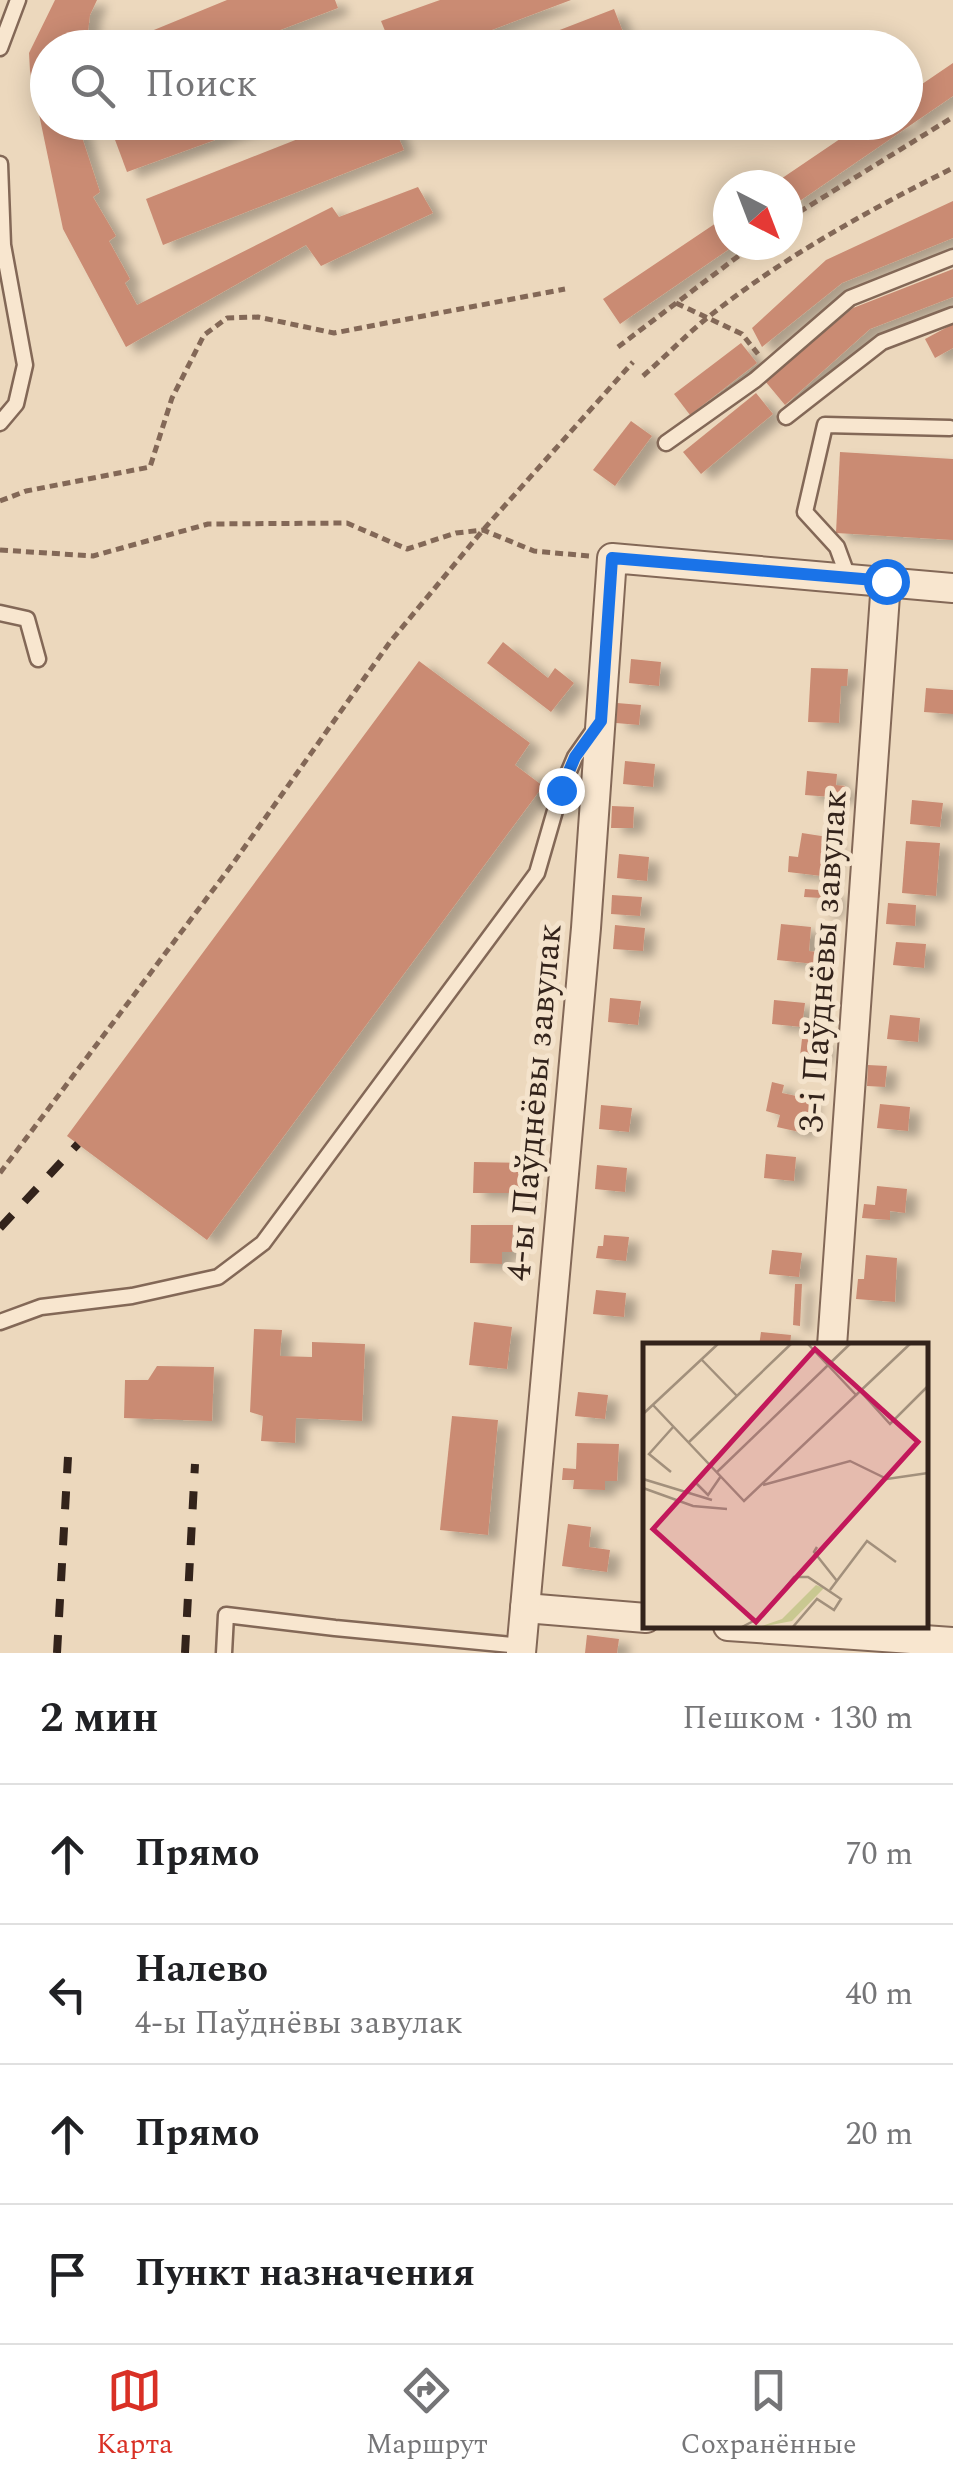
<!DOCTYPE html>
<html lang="ru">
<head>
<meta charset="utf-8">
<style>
	:root { --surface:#fff; --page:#f2f2f2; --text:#202124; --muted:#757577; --line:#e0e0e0; --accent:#d93025 }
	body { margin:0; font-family:Spectral,serif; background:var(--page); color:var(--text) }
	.compass { position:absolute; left:713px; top:170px; width:90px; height:90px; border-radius:50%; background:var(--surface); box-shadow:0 5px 25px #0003; rotate:138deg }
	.stop { position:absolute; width:30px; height:30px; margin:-22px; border:8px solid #1a73e8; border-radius:50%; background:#fff }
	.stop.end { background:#1a73e8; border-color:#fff; box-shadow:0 2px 10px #0008 }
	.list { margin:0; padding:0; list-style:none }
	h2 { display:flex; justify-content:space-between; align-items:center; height:130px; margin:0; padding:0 40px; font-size:42px }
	h2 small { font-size:32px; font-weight:400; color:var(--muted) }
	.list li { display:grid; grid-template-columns:65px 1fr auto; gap:30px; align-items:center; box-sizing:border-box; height:140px; padding:0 40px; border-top:2px solid var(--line) }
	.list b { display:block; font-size:38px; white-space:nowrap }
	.list p { margin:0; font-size:32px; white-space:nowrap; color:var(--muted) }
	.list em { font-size:32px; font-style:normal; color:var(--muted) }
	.icon { flex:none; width:55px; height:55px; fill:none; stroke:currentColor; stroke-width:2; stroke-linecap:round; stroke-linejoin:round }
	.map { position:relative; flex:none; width:953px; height:1653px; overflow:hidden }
	.search { position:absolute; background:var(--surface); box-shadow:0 5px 25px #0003; left:30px; right:30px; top:30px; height:110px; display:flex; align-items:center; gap:25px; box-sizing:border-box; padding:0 35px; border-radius:55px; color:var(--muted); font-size:38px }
	.sheet { height:690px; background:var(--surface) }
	nav { display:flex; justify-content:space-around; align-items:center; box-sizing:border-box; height:140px; border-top:2px solid var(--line); background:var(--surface); font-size:28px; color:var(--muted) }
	nav a { display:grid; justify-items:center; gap:5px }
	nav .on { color:var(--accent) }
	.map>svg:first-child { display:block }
	.building { fill:#ca8b73; filter:url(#shadow) }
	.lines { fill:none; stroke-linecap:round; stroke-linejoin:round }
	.lane-casing { stroke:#836857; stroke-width:19 }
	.street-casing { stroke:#836857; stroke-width:32 }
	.path { stroke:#836857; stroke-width:5; stroke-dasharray:8 5; stroke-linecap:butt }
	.lane { stroke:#f8e6cf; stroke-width:14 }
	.street { stroke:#f8e6cf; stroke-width:28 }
	.rail { stroke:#33231b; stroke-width:8; stroke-dasharray:18 18; stroke-linecap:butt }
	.route { stroke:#1a73e8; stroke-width:12 }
	.labels { text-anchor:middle; stroke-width:10; stroke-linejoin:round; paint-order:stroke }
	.street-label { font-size:35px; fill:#33231b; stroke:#f4e3cc }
	.inset-road { fill:none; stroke:#a2907c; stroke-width:2.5 }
	.view { fill:#c2185b; fill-opacity:0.15; stroke:#c2185b; stroke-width:5 }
	.inset-edge { fill:none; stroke:#33231b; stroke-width:5 }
</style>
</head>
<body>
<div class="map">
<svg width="953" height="1653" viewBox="0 0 953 1653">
	<defs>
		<filter id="shadow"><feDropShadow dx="11" dy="6" stdDeviation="5" flood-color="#0004"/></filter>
	</defs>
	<rect width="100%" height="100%" fill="#ecd8bd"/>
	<!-- building -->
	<g class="building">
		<polygon points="55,0 97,0 90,15 86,48 48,48 48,122 77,122 100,192 93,197 116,236 109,241 130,279 125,283 137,305 332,207 339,217 418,187 433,213 321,266 306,245 126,347 63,229 30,71 29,53"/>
		<polygon points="227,0 335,0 338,8 233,48 110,48"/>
		<polygon points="440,0 571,0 444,48 392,48 381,21"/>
		<polygon points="614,9 625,37 607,44 608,48 513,48"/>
		<polygon points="953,63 953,96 788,209 788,185 772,185 865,122 906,122 906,95"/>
		<polygon points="127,122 261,122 262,123 127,172 111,129"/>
		<polygon points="341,122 392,122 404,150 163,245 146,199"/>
		<polygon points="953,201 953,238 842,283 762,347 752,328 826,260"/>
		<polygon points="728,215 728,245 735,245 620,324 603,299"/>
		<polygon points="953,269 953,297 870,329 785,405 765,381 853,308"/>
		<polygon points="953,324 953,348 935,358 925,339"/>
		<polygon points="741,343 757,363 690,415 674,394"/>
		<polygon points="756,393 773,414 701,474 683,452"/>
		<polygon points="631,421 652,436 615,486 593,470"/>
		<polygon points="840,452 953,459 953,540 836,533"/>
		<polygon points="503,642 548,678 555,668 574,683 551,712 487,663"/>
		<polygon points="631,659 661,662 659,686 629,683"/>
		<polygon points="419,661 530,743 515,765 543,786 207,1240 67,1136"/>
		<polygon points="811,668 848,669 847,686 841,686 839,723 808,722"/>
		<polygon points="926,688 953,690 953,714 924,712"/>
		<polygon points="617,703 641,705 639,725 616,723"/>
		<polygon points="625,761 655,764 653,787 623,784"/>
		<polygon points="807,771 837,774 836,785 845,786 845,798 805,795"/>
		<polygon points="912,800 943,803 940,827 910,824"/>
		<polygon points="612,806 634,807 633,828 611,828"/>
		<polygon points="802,833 834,838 830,877 788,872 789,856 798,857"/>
		<polygon points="906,841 940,843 936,896 902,893"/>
		<polygon points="619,854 649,857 647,881 617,878"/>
		<polygon points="805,889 834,891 833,912 821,912 821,898 804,897"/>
		<polygon points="612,895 642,897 640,916 611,914"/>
		<polygon points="888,903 916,905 915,926 886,924"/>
		<polygon points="781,924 811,927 809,951 817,952 815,964 777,960"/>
		<polygon points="615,925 645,928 643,951 613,949"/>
		<polygon points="896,942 926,944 924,968 893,965"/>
		<polygon points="610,998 641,1001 638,1025 608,1022"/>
		<polygon points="774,1000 805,1003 802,1027 772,1024"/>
		<polygon points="890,1015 920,1018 918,1042 887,1039"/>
		<polygon points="802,1039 824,1040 822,1058 800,1056"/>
		<polygon points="868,1065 887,1066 885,1087 867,1086"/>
		<polygon points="772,1082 784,1085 782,1093 811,1099 804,1133 777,1127 780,1115 766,1111"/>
		<polygon points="880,1104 910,1107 908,1131 877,1128"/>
		<polygon points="601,1105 632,1108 629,1132 599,1129"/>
		<polygon points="766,1154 796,1157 794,1181 764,1178"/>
		<polygon points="474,1162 525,1163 525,1193 473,1193"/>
		<polygon points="597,1165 627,1168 625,1192 595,1189"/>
		<polygon points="877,1186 907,1189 905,1213 890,1211 890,1220 862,1218 864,1204 875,1205"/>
		<polygon points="471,1225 513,1225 512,1252 502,1252 502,1264 470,1263"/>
		<polygon points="604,1235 629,1237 626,1261 596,1258 598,1246 603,1246"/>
		<polygon points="772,1250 802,1253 799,1277 769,1274"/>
		<polygon points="866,1255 897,1258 895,1302 856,1299 858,1279 864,1279"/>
		<polygon points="795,1284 802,1284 800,1326 793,1325"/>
		<polygon points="596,1290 626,1293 624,1317 593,1314"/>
		<polygon points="474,1322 512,1327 507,1369 469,1365"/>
		<polygon points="254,1329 282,1330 280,1356 312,1357 312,1342 365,1344 362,1421 296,1418 295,1443 261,1441 263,1416 250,1412"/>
		<polygon points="761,1332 791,1335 790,1346 759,1346"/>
		<polygon points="157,1366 214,1367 212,1421 124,1418 125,1380 148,1380"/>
		<polygon points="578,1392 608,1395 605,1419 575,1416"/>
		<polygon points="452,1416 498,1420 488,1535 440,1530"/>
		<polygon points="577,1443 619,1444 617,1481 605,1481 605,1490 573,1489 574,1480 562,1480 563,1468 576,1469"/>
		<polygon points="568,1524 591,1527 589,1547 610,1550 607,1572 562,1566"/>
		<polygon points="587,1635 619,1639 617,1653 585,1653"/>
	</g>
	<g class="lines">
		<!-- lane casing -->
		<g class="lane-casing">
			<g id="lane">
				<polyline points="0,48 18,0"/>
				<polyline points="0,164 3,245 25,365 16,404 0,423"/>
				<polyline points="786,417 882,342 953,315"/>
				<polyline points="666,443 755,380 850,298 953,257"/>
				<polyline points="848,577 837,547 805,512 825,425 950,428"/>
				<polyline points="0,613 27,619 38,659"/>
				<polyline points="0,1322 41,1307 132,1296 218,1277 263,1243 537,873 561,790 575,757 594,730"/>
				<polyline points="224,1653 226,1615 335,1628 522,1646"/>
			</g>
		</g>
		<!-- street casing -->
		<g class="street-casing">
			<g id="street">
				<polyline points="832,1346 886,581"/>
				<polyline points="525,1608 646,1618"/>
				<polyline points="728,1626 953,1642"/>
				<polyline points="521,1653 586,928 612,558 953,588"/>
			</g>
		</g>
		<!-- path -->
		<g class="path">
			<polyline points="788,219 953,117"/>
			<polyline points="676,303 742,334 758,354"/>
			<polyline points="618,347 753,245"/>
			<path d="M643 376C665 357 685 336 707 318 782 258 867 211 953 168"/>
			<polyline points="0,501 26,491 150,467 172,398 204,335 227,318 258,317 334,333 565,289"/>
			<polyline points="0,550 93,556 208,524 347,523 407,549 456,533 483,530 534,551 589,556"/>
			<polyline points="0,1173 234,862 390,642 483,530 633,362"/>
		</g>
		<!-- lane -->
		<use href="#lane" class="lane"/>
		<!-- street -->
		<use href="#street" class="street"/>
		<!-- rail -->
		<g class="rail">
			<polyline points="0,1228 78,1144"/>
			<polyline points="57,1653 68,1457"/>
			<polyline points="185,1653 195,1464"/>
		</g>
	</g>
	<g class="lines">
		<!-- route -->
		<polyline class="route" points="561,790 575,757 601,721 612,558 886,581"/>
	</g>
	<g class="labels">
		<!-- street labels -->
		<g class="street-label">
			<text transform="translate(822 961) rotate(-86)" y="12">3-і Паўднёвы завулак</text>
			<text transform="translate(533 1102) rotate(-85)" y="12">4-ы Паўднёвы завулак</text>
		</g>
	</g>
	<!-- overview -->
	<g transform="translate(643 1343)">
		<rect width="285" height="285" fill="#ecd8bd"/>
		<path d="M173 242 181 245 149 278 113 285 139 276Z" fill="#c9c891"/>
		<path class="inset-road" d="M164 0 214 53M59 17 94 53M218 49 247 81 285 43M9 61 101 158 268 0M0 71 76 0M46 99 149 0M28 129 6 111 31 83M74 129 208 0M0 136 69 157M52 139 65 152 78 133M120 142 207 118 244 136 285 130M0 145 50 163 84 166M174 204 171 209 194 238M187 247 224 198 253 219M97 285 120 273 151 234H165L198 256 191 267 174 256 149 285"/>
		<path class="view" d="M172 6 275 99 113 279 10 186Z"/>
		<rect width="285" height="285" class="inset-edge"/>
	</g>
</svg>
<svg class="compass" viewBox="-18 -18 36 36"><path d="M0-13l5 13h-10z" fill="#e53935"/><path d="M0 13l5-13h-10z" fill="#757577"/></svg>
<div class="stop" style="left:886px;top:581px"></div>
<div class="stop end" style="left:561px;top:790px"></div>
<div class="search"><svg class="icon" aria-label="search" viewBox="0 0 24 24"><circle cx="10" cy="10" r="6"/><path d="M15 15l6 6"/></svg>Поиск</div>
</div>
<section class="sheet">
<h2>2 мин<small>Пешком · 130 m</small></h2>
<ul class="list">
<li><svg class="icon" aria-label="ahead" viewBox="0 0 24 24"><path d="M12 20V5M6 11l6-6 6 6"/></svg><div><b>Прямо</b></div><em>70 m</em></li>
<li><svg class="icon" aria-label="left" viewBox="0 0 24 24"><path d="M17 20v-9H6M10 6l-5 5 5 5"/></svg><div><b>Налево</b><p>4-ы Паўднёвы завулак</p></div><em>40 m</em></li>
<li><svg class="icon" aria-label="ahead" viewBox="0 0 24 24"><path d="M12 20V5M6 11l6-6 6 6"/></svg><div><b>Прямо</b></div><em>20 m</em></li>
<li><svg class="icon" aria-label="arrive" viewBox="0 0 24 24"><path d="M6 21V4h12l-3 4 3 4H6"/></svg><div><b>Пункт назначения</b></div></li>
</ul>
</section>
<nav>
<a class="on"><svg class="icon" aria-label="map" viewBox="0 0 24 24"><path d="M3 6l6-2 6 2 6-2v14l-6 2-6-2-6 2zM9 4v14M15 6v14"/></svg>Карта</a>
<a><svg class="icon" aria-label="directions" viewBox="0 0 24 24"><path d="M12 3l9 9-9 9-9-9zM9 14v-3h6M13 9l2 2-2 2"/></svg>Маршрут</a>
<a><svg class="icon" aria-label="saved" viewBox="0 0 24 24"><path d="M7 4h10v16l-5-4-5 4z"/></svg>Сохранённые</a>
</nav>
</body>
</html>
